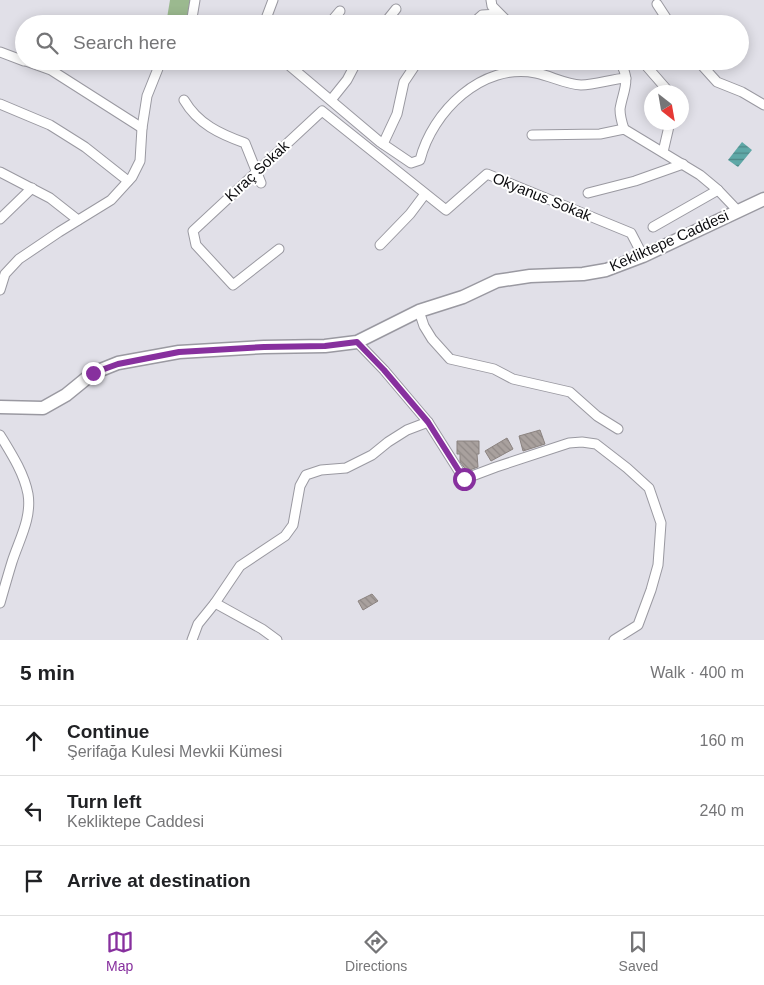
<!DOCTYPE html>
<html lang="en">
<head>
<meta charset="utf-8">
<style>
	:root { --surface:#fff; --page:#f2f2f2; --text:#202124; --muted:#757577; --line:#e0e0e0; --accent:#87309e }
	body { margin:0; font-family:Helvetica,sans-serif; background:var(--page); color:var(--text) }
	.compass { position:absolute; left:644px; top:85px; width:45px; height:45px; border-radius:50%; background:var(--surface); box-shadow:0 2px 12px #0003; rotate:149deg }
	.stop { position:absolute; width:15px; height:15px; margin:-11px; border:4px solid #87309e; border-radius:50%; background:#fff }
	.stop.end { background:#87309e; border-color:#fff; box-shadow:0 1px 5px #0008 }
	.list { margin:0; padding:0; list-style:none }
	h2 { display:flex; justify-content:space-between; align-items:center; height:65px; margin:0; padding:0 20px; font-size:21px }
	h2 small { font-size:16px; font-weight:400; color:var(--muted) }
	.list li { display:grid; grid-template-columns:32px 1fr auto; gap:15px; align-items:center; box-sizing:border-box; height:70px; padding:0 20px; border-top:1px solid var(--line) }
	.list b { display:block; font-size:19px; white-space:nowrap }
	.list p { margin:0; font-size:16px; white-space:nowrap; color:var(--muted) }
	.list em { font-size:16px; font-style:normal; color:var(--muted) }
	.icon { flex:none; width:28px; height:28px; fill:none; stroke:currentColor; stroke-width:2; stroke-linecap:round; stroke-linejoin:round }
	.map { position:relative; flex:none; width:764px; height:640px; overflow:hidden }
	.search { position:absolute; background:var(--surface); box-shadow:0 2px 12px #0003; left:15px; right:15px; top:15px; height:55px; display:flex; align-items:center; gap:12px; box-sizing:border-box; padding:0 18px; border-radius:28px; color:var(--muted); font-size:19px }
	.sheet { height:275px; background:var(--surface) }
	nav { display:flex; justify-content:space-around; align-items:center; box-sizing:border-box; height:70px; border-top:1px solid var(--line); background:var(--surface); font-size:14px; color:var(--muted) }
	nav a { display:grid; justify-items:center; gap:2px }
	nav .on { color:var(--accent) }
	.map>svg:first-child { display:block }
	.grass { fill:#9bb98f }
	.water { fill:url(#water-rules) }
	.building { fill:url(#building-back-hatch); stroke:#8b8380 }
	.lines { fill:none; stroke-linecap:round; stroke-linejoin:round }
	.street-casing { stroke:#9a99a1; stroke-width:11 }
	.secondary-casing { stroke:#9a99a1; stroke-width:15 }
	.street { stroke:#fff; stroke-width:9 }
	.secondary { stroke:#fff; stroke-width:12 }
	.route { stroke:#87309e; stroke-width:6 }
	.labels { text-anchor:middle; stroke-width:4; stroke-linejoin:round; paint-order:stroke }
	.street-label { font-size:15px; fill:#0c0c0f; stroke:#fff }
</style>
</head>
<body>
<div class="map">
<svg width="764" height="640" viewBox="0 0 764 640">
	<defs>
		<pattern id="water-rules" width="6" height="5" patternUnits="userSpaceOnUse" patternTransform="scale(1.25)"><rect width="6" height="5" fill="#5fa8a7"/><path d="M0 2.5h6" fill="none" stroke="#4d8786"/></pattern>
		<pattern id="building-back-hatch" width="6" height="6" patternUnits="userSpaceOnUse" patternTransform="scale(1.25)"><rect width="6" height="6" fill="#a9a19e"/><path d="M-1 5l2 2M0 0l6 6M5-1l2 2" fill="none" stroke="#908987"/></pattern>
	</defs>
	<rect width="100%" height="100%" fill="#e1e0e8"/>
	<!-- grass -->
	<polygon class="grass" points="170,0 191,0 186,24 166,24"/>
	<!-- water -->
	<polygon class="water" points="742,142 752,150 738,167 728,160"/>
	<!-- building -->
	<g class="building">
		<polygon points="540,430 545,444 523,451 519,436"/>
		<polygon points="507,438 513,449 491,461 485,451"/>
		<polygon points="457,441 479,441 479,454 477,454 478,467 467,471 460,462 460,454 457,454"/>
		<polygon points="372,594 378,601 363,610 358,601"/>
	</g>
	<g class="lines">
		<!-- street casing -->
		<g class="street-casing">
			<g id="street">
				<polyline points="491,0 492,6 510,24"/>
				<polyline points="657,4 670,24"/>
				<polyline points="191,24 195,0"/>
				<polyline points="264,24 273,0"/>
				<polyline points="329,24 340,11"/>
				<polyline points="384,24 396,9"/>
				<polyline points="472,24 482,15 499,14"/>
				<polyline points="0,52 24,61"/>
				<polyline points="26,61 51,70 142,128"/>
				<path d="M284 61 380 142 411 163 420 160C432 112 482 62 536 73 551 76 565 84 581 85 596 85 611 79 626 78"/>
				<path d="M619 61C632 80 623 90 620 109 620 115 622 123 624 129"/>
				<polyline points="642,61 669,92"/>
				<polyline points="698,61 717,82 742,92 764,105"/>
				<path d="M184 100C198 124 220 134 245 143L261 183"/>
				<polyline points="331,100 347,80 357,61"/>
				<polyline points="0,104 50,125 85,147 128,181"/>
				<polyline points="532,135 600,134 624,129 700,175 718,190 738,211"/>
				<polyline points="383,144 397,114 404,82 418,61"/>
				<polyline points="663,152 670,122"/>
				<polyline points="0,172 50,198 78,220"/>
				<polyline points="588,193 635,181 683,164"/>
				<polyline points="0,219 32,188"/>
				<polyline points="653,227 718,190"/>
				<polyline points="380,245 410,214 425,194"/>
				<polyline points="279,249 233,285 196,245 193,231 322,111 446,210 487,174 631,233 643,256"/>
				<polyline points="0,290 5,274 19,259 59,232 111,200 132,177 140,161 142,128 147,96 161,61"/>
				<polyline points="419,311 424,326 432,339 450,359 494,369 513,379 570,392 597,416 618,429"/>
				<polyline points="357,342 384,370 428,422 464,479 496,467 569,443 582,442 596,444 627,468 649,488 661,523 658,565 651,590 638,625 614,640"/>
				<path d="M0 435C11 453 24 473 28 494 32 518 19 540 12 562 8 575 4 589 0 603"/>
				<polyline points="215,603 262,629 277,640"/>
				<polyline points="192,640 198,624 215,603 240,566 285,536 293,525 300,486 306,475 321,470 346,468 372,455 388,442 407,430 428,422"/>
			</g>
		</g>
		<!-- secondary casing -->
		<g class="secondary-casing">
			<polyline id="secondary" points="0,407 43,408 66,395 93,373 118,363 179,352 264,347 325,346 357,342 419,311 463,297 497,281 530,276 583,274 606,270 643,256 764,199"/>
		</g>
		<!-- street -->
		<use href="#street" class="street"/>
		<!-- secondary -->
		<use href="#secondary" class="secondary"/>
	</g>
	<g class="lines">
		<!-- route -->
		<polyline class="route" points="93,373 118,364 179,352 264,347 325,346 357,342 384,370 428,422 464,479"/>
	</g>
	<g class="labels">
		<!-- street labels -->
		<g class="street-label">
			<text transform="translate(257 171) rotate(-43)" y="5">Kıraç Sokak</text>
			<text transform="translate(542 197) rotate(22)" y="5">Okyanus Sokak</text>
			<text transform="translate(669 241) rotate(-24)" y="5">Kekliktepe Caddesi</text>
		</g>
	</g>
</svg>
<svg class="compass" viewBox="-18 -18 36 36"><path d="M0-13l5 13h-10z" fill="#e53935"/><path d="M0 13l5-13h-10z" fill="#757577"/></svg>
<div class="stop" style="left:464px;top:479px"></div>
<div class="stop end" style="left:93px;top:373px"></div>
<div class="search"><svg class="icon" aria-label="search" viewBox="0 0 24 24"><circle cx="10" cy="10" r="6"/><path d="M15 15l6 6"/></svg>Search here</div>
</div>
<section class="sheet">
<h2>5 min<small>Walk · 400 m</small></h2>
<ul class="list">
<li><svg class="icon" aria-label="ahead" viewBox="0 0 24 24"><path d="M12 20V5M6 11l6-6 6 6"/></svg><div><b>Continue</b><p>Şerifağa Kulesi Mevkii Kümesi</p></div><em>160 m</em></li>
<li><svg class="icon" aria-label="left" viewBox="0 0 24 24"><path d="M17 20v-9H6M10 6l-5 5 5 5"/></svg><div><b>Turn left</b><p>Kekliktepe Caddesi</p></div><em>240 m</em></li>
<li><svg class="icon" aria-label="arrive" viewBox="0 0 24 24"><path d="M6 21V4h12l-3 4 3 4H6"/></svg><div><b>Arrive at destination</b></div></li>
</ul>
</section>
<nav>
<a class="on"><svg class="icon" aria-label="map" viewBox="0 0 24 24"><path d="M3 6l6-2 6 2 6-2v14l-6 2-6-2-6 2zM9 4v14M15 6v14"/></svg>Map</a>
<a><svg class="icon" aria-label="directions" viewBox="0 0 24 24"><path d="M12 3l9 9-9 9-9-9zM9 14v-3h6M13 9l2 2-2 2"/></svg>Directions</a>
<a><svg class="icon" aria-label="saved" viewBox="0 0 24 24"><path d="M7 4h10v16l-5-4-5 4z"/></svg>Saved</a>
</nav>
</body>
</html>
